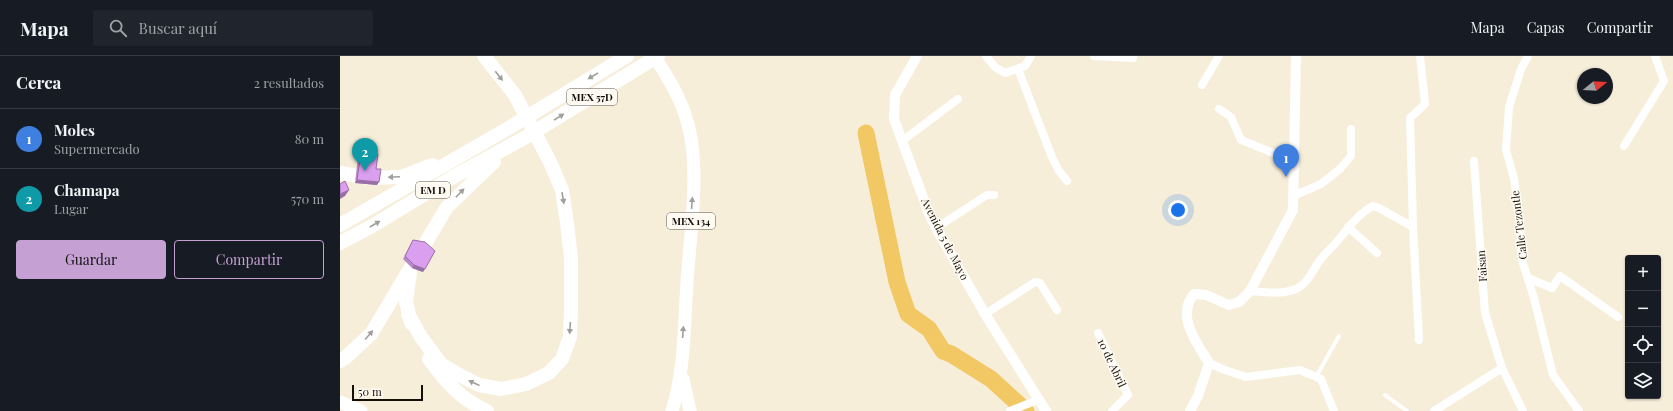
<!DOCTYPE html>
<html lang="es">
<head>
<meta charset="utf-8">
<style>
	:root { --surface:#171b24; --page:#20242c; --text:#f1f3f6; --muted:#9ea1a6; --line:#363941; --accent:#c5a0d3 }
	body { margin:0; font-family:"Playfair Display",serif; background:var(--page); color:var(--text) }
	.controls { position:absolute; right:12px; bottom:12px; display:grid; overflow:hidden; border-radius:4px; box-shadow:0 1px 3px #0004 }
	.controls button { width:36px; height:36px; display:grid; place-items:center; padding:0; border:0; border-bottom:1px solid var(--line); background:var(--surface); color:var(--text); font:20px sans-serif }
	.compass { position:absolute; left:1237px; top:12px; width:36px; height:36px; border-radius:50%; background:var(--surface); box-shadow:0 1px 3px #0004; rotate:72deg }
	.scale { position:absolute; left:12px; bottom:10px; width:71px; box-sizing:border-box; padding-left:4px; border:2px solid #120e08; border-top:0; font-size:11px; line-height:14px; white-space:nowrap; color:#120e08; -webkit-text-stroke:3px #fffbf3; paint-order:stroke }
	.you { position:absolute; left:838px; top:154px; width:14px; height:14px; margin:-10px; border:3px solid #fff; border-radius:50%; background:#1a73e8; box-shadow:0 0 0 6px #1a73e833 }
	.badge { display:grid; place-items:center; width:26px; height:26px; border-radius:50%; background:var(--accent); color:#fff; font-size:13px; font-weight:700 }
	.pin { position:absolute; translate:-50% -33px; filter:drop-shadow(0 1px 2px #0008) }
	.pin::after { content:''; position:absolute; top:21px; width:14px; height:12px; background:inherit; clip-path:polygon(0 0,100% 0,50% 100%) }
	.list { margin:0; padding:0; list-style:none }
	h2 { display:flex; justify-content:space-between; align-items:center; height:52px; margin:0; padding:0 16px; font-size:17px }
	h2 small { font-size:13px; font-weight:400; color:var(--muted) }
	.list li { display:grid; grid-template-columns:26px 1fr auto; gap:12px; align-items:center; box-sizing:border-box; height:60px; padding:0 16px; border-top:1px solid var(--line) }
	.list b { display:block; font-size:15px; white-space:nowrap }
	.list p { margin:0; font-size:13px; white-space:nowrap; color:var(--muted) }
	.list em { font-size:13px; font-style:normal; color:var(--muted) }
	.actions { display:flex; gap:8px; padding:12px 16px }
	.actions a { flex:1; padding:9px 0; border:1px solid var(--accent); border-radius:4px; text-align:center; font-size:14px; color:var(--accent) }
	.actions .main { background:var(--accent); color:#111 }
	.icon { flex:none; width:22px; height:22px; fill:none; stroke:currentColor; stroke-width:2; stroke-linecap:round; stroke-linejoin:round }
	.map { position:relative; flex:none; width:1333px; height:355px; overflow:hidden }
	header { display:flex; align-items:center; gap:24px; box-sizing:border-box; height:56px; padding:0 20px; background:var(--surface); border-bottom:1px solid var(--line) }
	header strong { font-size:19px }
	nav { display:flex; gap:22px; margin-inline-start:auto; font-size:14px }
	.search { width:280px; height:36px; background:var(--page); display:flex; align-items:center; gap:10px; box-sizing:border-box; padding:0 14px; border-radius:4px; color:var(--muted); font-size:15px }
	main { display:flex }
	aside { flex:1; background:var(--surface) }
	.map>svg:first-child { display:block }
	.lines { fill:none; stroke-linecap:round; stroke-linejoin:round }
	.river { stroke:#f2c865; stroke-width:17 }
	.service { stroke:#fff; stroke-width:4 }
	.minor { stroke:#fff; stroke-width:8 }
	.tertiary { stroke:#fff; stroke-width:10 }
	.trunk { stroke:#fff; stroke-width:13 }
	.motorway { stroke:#fff; stroke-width:14 }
	.wall { fill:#bb89cd }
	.shaded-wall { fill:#996fa7 }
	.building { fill:#da9fee; stroke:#996fa7 }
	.oneway { fill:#a09f9c }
	.labels { text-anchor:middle; stroke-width:3; stroke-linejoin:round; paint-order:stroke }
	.shield { fill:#fffbf3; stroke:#59554e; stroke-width:1 }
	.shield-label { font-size:10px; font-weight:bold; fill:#120e08 }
	.street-label { font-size:11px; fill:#120e08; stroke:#fffbf3 }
</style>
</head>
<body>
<header>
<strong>Mapa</strong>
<div class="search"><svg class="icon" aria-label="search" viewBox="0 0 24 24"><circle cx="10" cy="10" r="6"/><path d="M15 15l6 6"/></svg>Buscar aquí</div>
<nav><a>Mapa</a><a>Capas</a><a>Compartir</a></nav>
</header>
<main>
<aside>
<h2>Cerca<small>2 resultados</small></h2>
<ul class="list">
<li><span class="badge" style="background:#3f7fe0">1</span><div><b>Moles</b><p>Supermercado</p></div><em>80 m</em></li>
<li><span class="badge" style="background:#0f9aa8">2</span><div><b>Chamapa</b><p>Lugar</p></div><em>570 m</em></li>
</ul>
<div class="actions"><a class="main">Guardar</a><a>Compartir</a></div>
</aside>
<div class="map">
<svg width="1333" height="355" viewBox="0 0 1333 355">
	<rect width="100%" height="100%" fill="#f7eeda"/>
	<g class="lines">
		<!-- river -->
		<polyline class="river" points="526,77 557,226 568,258 589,273 603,295 611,298 651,323 686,355"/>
		<!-- service -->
		<g class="service">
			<polyline points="976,321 999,280"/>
			<polyline points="1045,339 1067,355"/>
		</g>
		<!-- minor -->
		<g class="minor">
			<polyline points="646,0 655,11 665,17 685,10 691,0"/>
			<polyline points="754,0 793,2"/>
			<polyline points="1188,0 1181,13 1169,51 1166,94 1174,122 1179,160 1182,204 1194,242 1213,319 1239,355"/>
			<polyline points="678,13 712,101 719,115 727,125"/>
			<polyline points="862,29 879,0"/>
			<polyline points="879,53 891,61 901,84 953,105"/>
			<polyline points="562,85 618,43"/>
			<polyline points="1284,90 1324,25 1315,0"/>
			<polyline points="1134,105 1145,257 1162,312 1183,355"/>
			<polyline points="953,140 981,128 1000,113 1011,100 1011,73"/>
			<polyline points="1008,171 1037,197"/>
			<polyline points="596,172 647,139 654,139"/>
			<polyline points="1188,222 1212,232 1220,220 1278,261"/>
			<path d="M910 235C926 236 941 239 956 233 967 228 972 216 978 207 984 198 993 191 1000 182 1010 170 1019 157 1033 150L1039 152 1073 171"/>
			<polyline points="645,258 695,226 700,227 717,254"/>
			<polyline points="758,277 788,339 772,355"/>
			<polyline points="1079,284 1073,171 1070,62 1085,48 1080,0"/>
			<polyline points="869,307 885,314 906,321 960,314 981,323 994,355"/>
			<polyline points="670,355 700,343"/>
			<polyline points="1094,355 1162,312"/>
		</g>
		<!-- tertiary -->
		<g class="tertiary">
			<polyline points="577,0 555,39 554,63 588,155 596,172 645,258 706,355"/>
			<path d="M850 355 858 340 869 307C856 286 836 260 854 238L866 239 889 249 899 246 910 235 953 154 956 0"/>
		</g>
		<!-- trunk -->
		<g class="trunk">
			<path d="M314 0C327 20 341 42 347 65 361 110 350 179 347 226 344 269 345 314 332 355"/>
			<polyline points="343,323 350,355"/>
			<polyline points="0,346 21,355"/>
		</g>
		<!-- motorway -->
		<g class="motorway">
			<polyline points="0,117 29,122 61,121 92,109"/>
			<polyline points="0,169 167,73 287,0"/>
			<polyline points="0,187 32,170 113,121 186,81 318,0"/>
			<polyline points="70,216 66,246 71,267"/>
			<polyline points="68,258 81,281 101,308 121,320 139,329 161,333 186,328 209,317 222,303 230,281 231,254 231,203 227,167 222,134 210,106 175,39 144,0"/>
			<path d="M89 303C105 325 121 344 147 355"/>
			<polyline points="0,305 5,302 31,278 107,151 154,106"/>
		</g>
	</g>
	<!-- wall -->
	<g class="wall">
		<polygon points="21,97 36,113 37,129 15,127 18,100"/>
		<polygon points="73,184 83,216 72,212 63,203"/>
	</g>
	<!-- shaded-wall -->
	<g class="shaded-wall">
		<polygon points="17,124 39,126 37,129 15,127"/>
		<polygon points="9,134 5,140 0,143 0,138"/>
		<polygon points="74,209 85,213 83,216 72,212"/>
	</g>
	<!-- building -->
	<g class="building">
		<polygon points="21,97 38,98 36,113 41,113 39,126 17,124"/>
		<polygon points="5,125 9,134 0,138 0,128"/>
		<polygon points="73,184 85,186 95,195 85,213 74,209 65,200"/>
	</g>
	<!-- one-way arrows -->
	<defs><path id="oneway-solid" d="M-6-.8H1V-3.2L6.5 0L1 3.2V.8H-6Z"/></defs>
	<g class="oneway">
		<use href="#oneway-solid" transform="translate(159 20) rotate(52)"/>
		<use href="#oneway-solid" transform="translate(253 20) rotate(149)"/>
		<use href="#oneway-solid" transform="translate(219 61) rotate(-32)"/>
		<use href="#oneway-solid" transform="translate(54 121) rotate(178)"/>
		<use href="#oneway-solid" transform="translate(120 137) rotate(-46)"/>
		<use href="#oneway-solid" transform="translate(223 142) rotate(80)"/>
		<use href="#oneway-solid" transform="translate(352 147) rotate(-86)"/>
		<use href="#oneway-solid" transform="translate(35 168) rotate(-30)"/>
		<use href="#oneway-solid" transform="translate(230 272) rotate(94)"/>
		<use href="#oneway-solid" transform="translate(343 276) rotate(-86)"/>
		<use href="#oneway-solid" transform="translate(29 279) rotate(-49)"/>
		<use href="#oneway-solid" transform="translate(134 327) rotate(-156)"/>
	</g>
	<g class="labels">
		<!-- shield labels -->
		<g class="shield">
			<rect x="227" y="33" width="50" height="16" rx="3"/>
			<rect x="76" y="126" width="34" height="16" rx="3"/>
			<rect x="327" y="157" width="48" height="16" rx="3"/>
		</g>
		<g class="shield-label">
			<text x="252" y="45">MEX 57D</text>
			<text x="93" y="138">EM D</text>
			<text x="351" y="169">MEX 134</text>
		</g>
		<!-- street labels -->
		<g class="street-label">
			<text transform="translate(1179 169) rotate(-97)" y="4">Calle Tezontle</text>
			<text transform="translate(605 183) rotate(63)" y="4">Avenida 5 de Mayo</text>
			<text transform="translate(1142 210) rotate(-94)" y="4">Faisan</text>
			<text transform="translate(772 307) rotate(65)" y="4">10 de Abril</text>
		</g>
	</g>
</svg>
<div class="controls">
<button>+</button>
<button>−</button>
<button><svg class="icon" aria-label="locate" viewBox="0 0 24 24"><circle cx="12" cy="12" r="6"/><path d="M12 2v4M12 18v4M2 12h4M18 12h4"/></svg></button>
<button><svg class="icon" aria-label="layers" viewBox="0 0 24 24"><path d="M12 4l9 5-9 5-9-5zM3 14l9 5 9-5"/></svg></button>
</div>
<svg class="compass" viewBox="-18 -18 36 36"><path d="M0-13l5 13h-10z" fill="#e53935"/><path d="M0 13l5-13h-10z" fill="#9ea1a6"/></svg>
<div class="scale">50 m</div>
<div class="you"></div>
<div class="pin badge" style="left:946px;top:121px;background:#3f7fe0">1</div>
<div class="pin badge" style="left:25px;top:115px;background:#0f9aa8">2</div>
</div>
</main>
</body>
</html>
